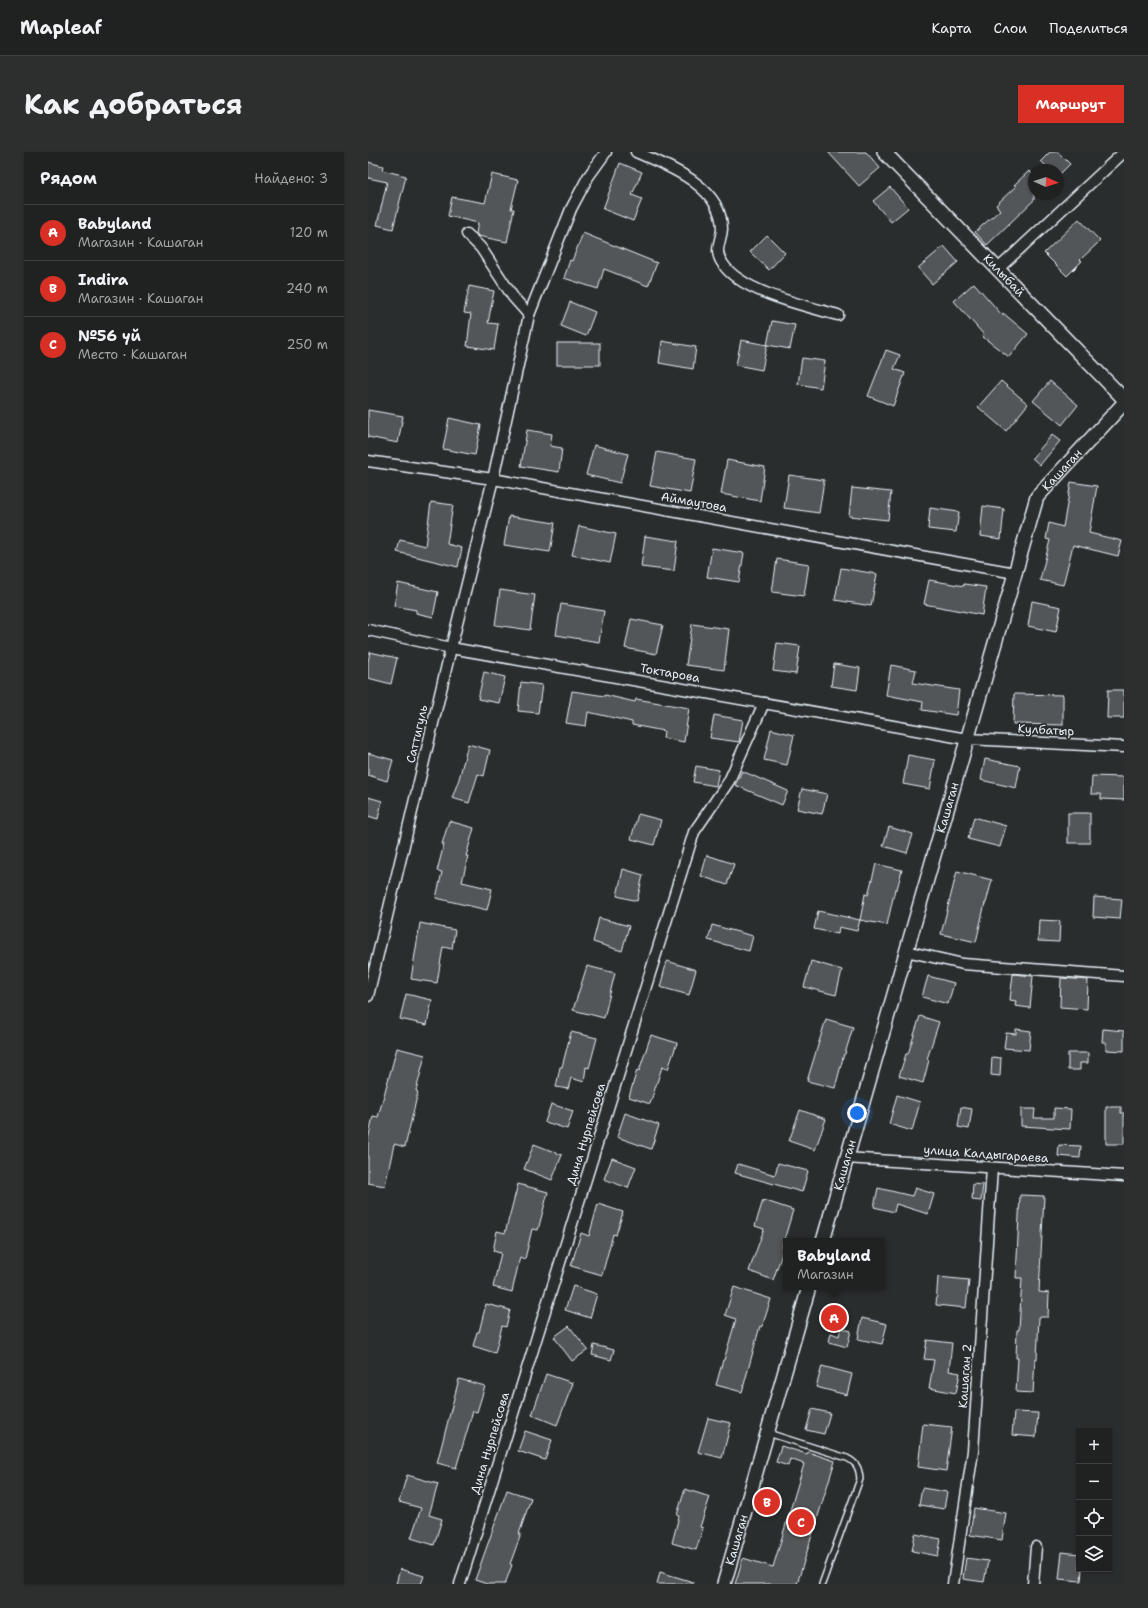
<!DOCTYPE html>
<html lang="ru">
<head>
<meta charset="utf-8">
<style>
	:root { --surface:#202222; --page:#2d2f2f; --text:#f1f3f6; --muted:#a2a4a5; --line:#3d3f40; --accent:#d93025 }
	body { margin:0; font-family:"Shantell Sans",sans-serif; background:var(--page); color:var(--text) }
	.controls { position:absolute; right:12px; bottom:12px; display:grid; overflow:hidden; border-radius:0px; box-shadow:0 1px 3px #0004 }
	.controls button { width:36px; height:36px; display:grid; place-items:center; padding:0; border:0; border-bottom:1px solid var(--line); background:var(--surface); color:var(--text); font:20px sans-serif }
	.compass { position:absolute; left:660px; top:12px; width:36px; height:36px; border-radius:50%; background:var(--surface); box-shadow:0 1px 3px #0004; rotate:93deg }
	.you { position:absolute; left:489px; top:961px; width:14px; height:14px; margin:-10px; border:3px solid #fff; border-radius:50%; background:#1a73e8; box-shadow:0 0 0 6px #1a73e833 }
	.badge { display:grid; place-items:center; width:26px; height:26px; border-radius:50%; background:var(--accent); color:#fff; font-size:13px; font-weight:700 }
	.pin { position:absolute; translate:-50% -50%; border:2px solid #fff; box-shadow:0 1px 4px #0006 }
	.popup { position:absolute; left:415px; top:1086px; width:102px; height:52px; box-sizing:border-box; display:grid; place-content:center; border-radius:0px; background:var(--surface); filter:drop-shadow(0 1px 3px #0005); font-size:13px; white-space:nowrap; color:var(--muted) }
	.popup b { font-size:15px; color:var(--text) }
	.popup::after { content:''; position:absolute; left:50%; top:100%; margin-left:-8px; border:8px solid transparent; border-top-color:var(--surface) }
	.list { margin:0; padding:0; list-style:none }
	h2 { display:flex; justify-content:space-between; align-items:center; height:52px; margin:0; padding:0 16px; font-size:17px }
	h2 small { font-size:13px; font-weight:400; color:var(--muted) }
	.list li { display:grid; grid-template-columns:26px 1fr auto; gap:12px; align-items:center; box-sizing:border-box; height:56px; padding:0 16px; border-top:1px solid var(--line) }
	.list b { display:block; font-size:15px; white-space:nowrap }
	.list p { margin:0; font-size:13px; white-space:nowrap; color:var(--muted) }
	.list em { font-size:13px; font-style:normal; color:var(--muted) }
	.icon { flex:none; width:22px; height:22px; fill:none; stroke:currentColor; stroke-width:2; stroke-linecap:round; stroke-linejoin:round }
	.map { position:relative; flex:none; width:756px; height:1432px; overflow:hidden; border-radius:0px }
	header { display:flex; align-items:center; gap:24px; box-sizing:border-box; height:56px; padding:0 20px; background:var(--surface); border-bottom:1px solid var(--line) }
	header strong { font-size:19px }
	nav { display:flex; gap:22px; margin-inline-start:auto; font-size:14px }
	.intro { display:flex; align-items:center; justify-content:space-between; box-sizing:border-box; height:96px; padding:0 24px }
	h1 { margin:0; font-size:28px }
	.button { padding:10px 18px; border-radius:0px; background:var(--accent); color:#fff; font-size:14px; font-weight:700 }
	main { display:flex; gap:24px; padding:0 24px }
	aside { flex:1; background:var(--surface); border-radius:0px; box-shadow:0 1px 3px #0004 }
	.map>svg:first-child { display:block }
	.building { fill:#535759; stroke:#e8f1f8 }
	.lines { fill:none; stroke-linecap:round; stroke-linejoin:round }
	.service-casing { stroke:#e8f1f8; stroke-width:8 }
	.minor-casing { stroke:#e8f1f8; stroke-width:13 }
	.tertiary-casing { stroke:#e8f1f8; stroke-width:16 }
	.service { stroke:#2a2d2e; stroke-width:5 }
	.minor { stroke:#2a2d2e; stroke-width:10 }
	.tertiary { stroke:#2a2d2e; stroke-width:13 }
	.labels { text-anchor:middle; stroke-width:3.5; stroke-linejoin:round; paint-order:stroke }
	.street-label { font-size:12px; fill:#e8f1f8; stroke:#2a2d2e }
</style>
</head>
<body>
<header>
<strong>Mapleaf</strong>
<nav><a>Карта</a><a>Слои</a><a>Поделиться</a></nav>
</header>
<div class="intro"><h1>Как добраться</h1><a class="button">Маршрут</a></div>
<main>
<aside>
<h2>Рядом<small>Найдено: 3</small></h2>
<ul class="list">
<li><span class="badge">A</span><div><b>Babyland</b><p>Магазин · Кашаган</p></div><em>120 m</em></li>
<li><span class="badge">B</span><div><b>Indira</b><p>Магазин · Кашаган</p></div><em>240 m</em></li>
<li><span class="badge">C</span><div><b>№56 үй</b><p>Место · Кашаган</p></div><em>250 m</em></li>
</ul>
</aside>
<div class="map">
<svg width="756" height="1432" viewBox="0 0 756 1432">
	<rect width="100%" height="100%" fill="#2a2d2e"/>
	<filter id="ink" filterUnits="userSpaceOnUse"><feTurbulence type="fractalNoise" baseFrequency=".025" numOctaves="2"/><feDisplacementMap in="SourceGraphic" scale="8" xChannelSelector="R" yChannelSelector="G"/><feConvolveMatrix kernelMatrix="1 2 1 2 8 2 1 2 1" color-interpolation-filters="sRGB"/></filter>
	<g filter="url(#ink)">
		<!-- building -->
		<g class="building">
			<polygon points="460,0 498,0 512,16 491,34"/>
			<polygon points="682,0 690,0 702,12 690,24 690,18 682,18 673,9"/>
			<polygon points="0,10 15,14 14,18 38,24 25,77 9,73 19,30 0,26"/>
			<polygon points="252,11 274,20 264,43 274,47 265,69 235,57"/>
			<polygon points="661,19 666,24 666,48 619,93 607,80 632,58 628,53 648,34 646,33"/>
			<polygon points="124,22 150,28 143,57 146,57 139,90 110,84 108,81 110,71 80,64 84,45 117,51"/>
			<polygon points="522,35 540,56 523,70 505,49"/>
			<polygon points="711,67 732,89 712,108 714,109 699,124 676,101"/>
			<polygon points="215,81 289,111 280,134 236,117 230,137 196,126 202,108 204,109"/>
			<polygon points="399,83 417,101 401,118 382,100"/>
			<polygon points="576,94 590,110 564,132 550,116"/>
			<polygon points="606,131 634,163 635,161 660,182 641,205 615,185 616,183 586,149"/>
			<polygon points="101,134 126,139 120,171 130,172 126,198 99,194 103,162 96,161"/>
			<polygon points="202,150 227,160 218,184 193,174"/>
			<polygon points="404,169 427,173 422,197 399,193"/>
			<polygon points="373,188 399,193 394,218 368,213"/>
			<polygon points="294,189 328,195 325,217 291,211"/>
			<rect x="189" y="191" width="43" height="22"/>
			<polygon points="518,198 532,203 526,217 537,221 525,254 500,244"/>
			<polygon points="434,206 457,209 453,236 430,232"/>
			<polygon points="633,229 660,252 638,279 610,255"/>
			<polygon points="682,229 710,253 694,273 665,249"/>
			<polygon points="0,258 35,264 30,291 0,285"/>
			<polygon points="81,266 113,273 107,303 75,297"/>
			<polygon points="159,278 184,282 182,294 194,296 191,320 153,314"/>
			<polygon points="684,283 692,289 672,313 664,306"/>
			<polygon points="226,293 260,302 252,331 218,323"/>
			<polygon points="289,300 328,307 322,341 282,334"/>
			<polygon points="359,308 397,315 392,349 353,342"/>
			<polygon points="421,323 456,328 451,361 416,356"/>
			<polygon points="703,330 729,334 721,381 754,389 750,404 705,393 695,433 672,428 682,388 678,387 681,371 695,375"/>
			<polygon points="484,336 523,340 520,368 481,364"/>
			<polygon points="63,350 85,353 79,392 94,396 90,415 29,400 32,388 57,394"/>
			<polygon points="615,354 636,357 633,387 612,384"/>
			<polygon points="562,356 591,360 588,380 560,377"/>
			<polygon points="141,364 187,371 182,400 136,393"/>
			<polygon points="211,374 248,382 242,411 204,403"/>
			<polygon points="277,384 310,389 306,419 273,415"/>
			<polygon points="344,396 376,401 371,430 339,425"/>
			<polygon points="409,407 441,412 436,444 404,440"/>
			<polygon points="473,416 509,422 503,454 467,448"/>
			<polygon points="561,428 596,434 596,432 618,435 614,463 556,452"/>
			<polygon points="30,431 70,440 65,465 48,461 48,458 26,454"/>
			<polygon points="132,438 167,443 162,478 127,473"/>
			<polygon points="664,449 693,455 688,480 660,474"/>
			<polygon points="193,452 236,459 231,490 188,483"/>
			<polygon points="263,467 295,473 288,502 257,496"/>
			<polygon points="324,472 361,477 356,518 318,513"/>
			<polygon points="409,491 432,494 428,522 405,519"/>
			<polygon points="2,500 29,506 23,532 0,526 0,510"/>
			<polygon points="466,512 492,516 489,538 463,534"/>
			<polygon points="523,513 548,518 545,531 591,538 588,563 554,558 555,550 518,543"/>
			<polygon points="116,520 137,525 131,551 110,547"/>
			<polygon points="153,530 174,533 170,561 150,559"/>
			<polygon points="740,538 756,538 756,566 739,566"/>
			<polygon points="204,539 237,544 237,543 267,550 268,547 321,556 316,590 295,586 296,579 264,573 264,570 220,560 218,574 198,571"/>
			<polygon points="646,542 695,543 695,573 645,572"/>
			<polygon points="346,563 375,568 371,590 342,586"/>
			<polygon points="403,577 426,583 419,613 396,608"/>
			<polygon points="100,592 122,598 116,624 110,622 101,651 84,646 91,627"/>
			<polygon points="0,601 25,608 19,629 0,623"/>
			<polygon points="540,603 567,608 562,637 535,632"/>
			<polygon points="617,607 652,614 648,636 613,628"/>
			<polygon points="328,614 351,618 348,634 325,630"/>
			<polygon points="374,619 420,639 414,653 367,633"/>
			<polygon points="724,624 756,625 756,648 733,647 733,642 723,642"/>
			<polygon points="434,637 459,642 454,662 429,657"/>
			<polygon points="0,645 14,649 10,667 0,664"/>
			<rect x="700" y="661" width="22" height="30"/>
			<polygon points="270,662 293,668 286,693 263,687"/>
			<polygon points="606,665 638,674 632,695 600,687"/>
			<polygon points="81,669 106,676 98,704 100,704 94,730 124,737 119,758 68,746 74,720 69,719 76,692 74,692"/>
			<polygon points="521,675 545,682 539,701 515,694"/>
			<polygon points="339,703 366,712 359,733 333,724"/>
			<polygon points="508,712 534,718 529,737 527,737 519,773 492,768 497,742 500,743"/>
			<polygon points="255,717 275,723 269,749 249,744"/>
			<polygon points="589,719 624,728 618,751 617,751 608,790 573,782"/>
			<polygon points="726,745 754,747 752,767 725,765"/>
			<polygon points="450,759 492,768 489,779 471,775 470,782 446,777"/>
			<polygon points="231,766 261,774 254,799 225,790"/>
			<polygon points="671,768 692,769 691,790 670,789"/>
			<polygon points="52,771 87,778 84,797 75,795 69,831 43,827"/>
			<polygon points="344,773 385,784 381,799 340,788"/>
			<polygon points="299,809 328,818 321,843 292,835"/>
			<polygon points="443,809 474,818 468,843 436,835"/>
			<polygon points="219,814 247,821 236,866 205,858"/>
			<polygon points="645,822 665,824 662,856 647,854 648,849 642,848"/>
			<polygon points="560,824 586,831 580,852 554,845"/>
			<polygon points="693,826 720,828 719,857 692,855"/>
			<polygon points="38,842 64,848 59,873 32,867"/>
			<polygon points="552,864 571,870 559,907 561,908 555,931 531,924 538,902 540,902"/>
			<polygon points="458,867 485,875 477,902 476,902 467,936 439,929"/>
			<polygon points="648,877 663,879 661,898 636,896 638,881 648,882"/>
			<polygon points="735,877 756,879 756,899 738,898 738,890 734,890"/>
			<polygon points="203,880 229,886 221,916 218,915 216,930 203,926 200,937 188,935 192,915 194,915"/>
			<polygon points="283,883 309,891 300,917 294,915 282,952 261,945 269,918 271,919"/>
			<polygon points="29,896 57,903 48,939 50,940 37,995 26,992 17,1034 0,1031 0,988 5,964 10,965"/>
			<polygon points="700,901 720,901 720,911 712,911 712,918 700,918"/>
			<polygon points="624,905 633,906 632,924 623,923"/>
			<polygon points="529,943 552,950 544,979 521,972"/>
			<polygon points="183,952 205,959 199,977 177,970"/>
			<polygon points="593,955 604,957 601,977 590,975"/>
			<polygon points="738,955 753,955 753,961 756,961 756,992 738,992"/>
			<polygon points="686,956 703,957 702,977 653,974 653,957 667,957 666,966 686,966"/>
			<polygon points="432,958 458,967 447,998 421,989"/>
			<polygon points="257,961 291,973 283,997 249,985"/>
			<polygon points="166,992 194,1003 184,1028 156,1017"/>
			<polygon points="691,993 713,994 712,1006 690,1004"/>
			<polygon points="244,1006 268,1015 260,1036 236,1027"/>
			<polygon points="410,1011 440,1019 434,1040 367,1021 370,1012 407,1023"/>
			<polygon points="150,1032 180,1040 170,1078 164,1077 157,1107 152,1105 144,1140 125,1135 133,1101 125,1099 129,1079 137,1081"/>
			<polygon points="605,1032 615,1033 613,1049 604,1048"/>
			<polygon points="510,1036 544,1044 547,1036 566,1042 560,1062 528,1052 526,1060 506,1055"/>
			<polygon points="652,1043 676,1044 671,1140 681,1141 680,1165 671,1165 669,1207 667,1207 665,1241 648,1240 650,1206 648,1206 649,1178 651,1178 654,1126 648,1126"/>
			<polygon points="395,1048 425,1058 414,1095 416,1096 405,1128 381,1119 396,1077 387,1074"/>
			<polygon points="230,1052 255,1060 248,1083 245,1082 234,1123 203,1114 213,1081 221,1084"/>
			<polygon points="570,1125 601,1128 598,1156 568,1153"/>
			<polygon points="205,1134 229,1142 222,1166 197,1158"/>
			<polygon points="366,1135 403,1147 394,1175 392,1174 374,1240 348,1233 355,1208 356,1208 368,1167 357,1163"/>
			<polygon points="118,1152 142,1158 138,1175 134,1174 127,1201 105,1194 109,1180 111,1180"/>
			<polygon points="494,1166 519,1172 514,1192 490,1187"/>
			<polygon points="201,1174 220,1198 204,1209 186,1185"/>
			<polygon points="473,1176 483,1179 479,1195 461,1190 463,1181 471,1184"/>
			<polygon points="559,1188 584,1191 581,1219 592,1221 588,1241 561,1236 566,1208 556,1207"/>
			<polygon points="226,1193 246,1198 243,1208 224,1203"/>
			<polygon points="454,1214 484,1222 479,1243 448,1235"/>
			<polygon points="178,1222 205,1231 189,1273 164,1263"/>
			<polygon points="91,1227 117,1234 109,1260 105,1259 88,1316 69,1311"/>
			<polygon points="444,1257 462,1261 456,1282 438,1278"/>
			<polygon points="646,1260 670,1261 668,1285 644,1283"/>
			<polygon points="340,1266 363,1271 354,1306 330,1300"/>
			<polygon points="555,1272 584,1275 578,1319 550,1315"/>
			<polygon points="157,1279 184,1288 177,1308 150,1299"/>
			<polygon points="413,1294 439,1302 440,1300 467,1309 429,1432 367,1432 375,1406 405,1415 436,1312 422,1307 420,1314 408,1310"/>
			<polygon points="39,1323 70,1332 61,1363 74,1367 66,1393 43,1386 53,1356 31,1350"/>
			<polygon points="554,1336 579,1340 576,1357 551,1353"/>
			<polygon points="317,1337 342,1345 332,1375 335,1376 328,1398 304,1391 311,1364 309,1363"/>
			<polygon points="139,1338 163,1346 151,1382 153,1382 142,1412 144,1413 137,1432 119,1432 107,1428"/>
			<polygon points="397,1340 410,1344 405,1360 392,1356"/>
			<polygon points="606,1356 638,1361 634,1388 602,1383"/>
			<polygon points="547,1382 573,1387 570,1404 544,1399"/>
			<polygon points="694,1400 711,1402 711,1417 714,1417 713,1429 691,1427"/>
			<polygon points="598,1406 620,1409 616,1430 595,1427"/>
			<polygon points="32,1417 56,1424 53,1432 28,1432"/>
			<polygon points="292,1420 325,1430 325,1432 289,1432"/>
		</g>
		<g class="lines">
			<!-- service casing -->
			<g class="service-casing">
				<path id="service" d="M400 1281 479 1306C489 1311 491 1316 492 1327L454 1432"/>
			</g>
			<!-- minor casing -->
			<g class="minor-casing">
				<g id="minor">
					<path d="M268 0C300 14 354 34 354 77 353 91 345 98 355 112 373 140 438 154 470 163"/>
					<polyline points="99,82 113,96 145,145 161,163"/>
					<polyline points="630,117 756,0"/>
					<polyline points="0,309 125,327 647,421"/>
					<polyline points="0,478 83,496 599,587 756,595"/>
					<polyline points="538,799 595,812 756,824"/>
					<polyline points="0,844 83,496 125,327 161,163 203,57 220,25 238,0"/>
					<polyline points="478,1006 756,1024"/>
					<polyline points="92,1432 326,680 361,629 396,551"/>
					<polyline points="585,1432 605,1299 624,1016"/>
					<polyline points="665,1432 668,1395"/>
				</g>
			</g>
			<!-- tertiary casing -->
			<g class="tertiary-casing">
				<g id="tertiary">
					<path id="s1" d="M516 0 756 247"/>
					<path id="s2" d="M455 1089 669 345 756 251"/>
					<path id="s3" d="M356 1432 441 1135"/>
				</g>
			</g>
			<!-- service -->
			<use href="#service" class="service"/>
			<!-- minor -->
			<use href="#minor" class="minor"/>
			<!-- tertiary -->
			<use href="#tertiary" class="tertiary"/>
		</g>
	</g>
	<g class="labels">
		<!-- street labels -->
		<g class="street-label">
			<text dy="4" stroke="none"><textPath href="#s1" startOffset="172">Килыбай</textPath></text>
			<text dy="4" stroke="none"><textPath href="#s2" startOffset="811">Кашаган</textPath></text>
			<text transform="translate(326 350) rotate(10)" y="4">Аймаутова</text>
			<text transform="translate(302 521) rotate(10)" y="4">Токтарова</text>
			<text transform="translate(678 578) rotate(3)" y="4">Кулбатыр</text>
			<text transform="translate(49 582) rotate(-77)" y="4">Саттигуль</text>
			<text dy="4" stroke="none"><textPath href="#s2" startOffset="451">Кашаган</textPath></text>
			<text transform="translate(218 982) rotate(-73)" y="4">Дина Нурпейсова</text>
			<text transform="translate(618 1002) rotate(4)" y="4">улица Калдыгараева</text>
			<text dy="4" stroke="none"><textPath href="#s2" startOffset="79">Кашаган</textPath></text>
			<text transform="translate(597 1224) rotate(-86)" y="4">Кашаган 2</text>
			<text transform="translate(122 1291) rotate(-73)" y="4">Дина Нурпейсова</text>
			<text dy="4" stroke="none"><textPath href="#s3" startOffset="46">Кашаган</textPath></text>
		</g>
	</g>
</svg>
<div class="controls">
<button>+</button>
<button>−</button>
<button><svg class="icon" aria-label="locate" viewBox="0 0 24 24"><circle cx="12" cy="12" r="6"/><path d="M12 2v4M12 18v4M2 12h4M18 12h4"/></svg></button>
<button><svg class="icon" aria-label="layers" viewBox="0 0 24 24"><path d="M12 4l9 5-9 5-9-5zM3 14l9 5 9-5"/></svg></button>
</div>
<svg class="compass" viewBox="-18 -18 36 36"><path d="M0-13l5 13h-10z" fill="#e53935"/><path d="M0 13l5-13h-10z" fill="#a2a4a5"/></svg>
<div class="you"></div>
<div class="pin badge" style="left:466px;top:1166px">A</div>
<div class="popup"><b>Babyland</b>Магазин</div>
<div class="pin badge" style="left:399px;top:1350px">B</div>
<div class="pin badge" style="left:433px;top:1370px">C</div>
</div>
</main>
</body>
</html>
